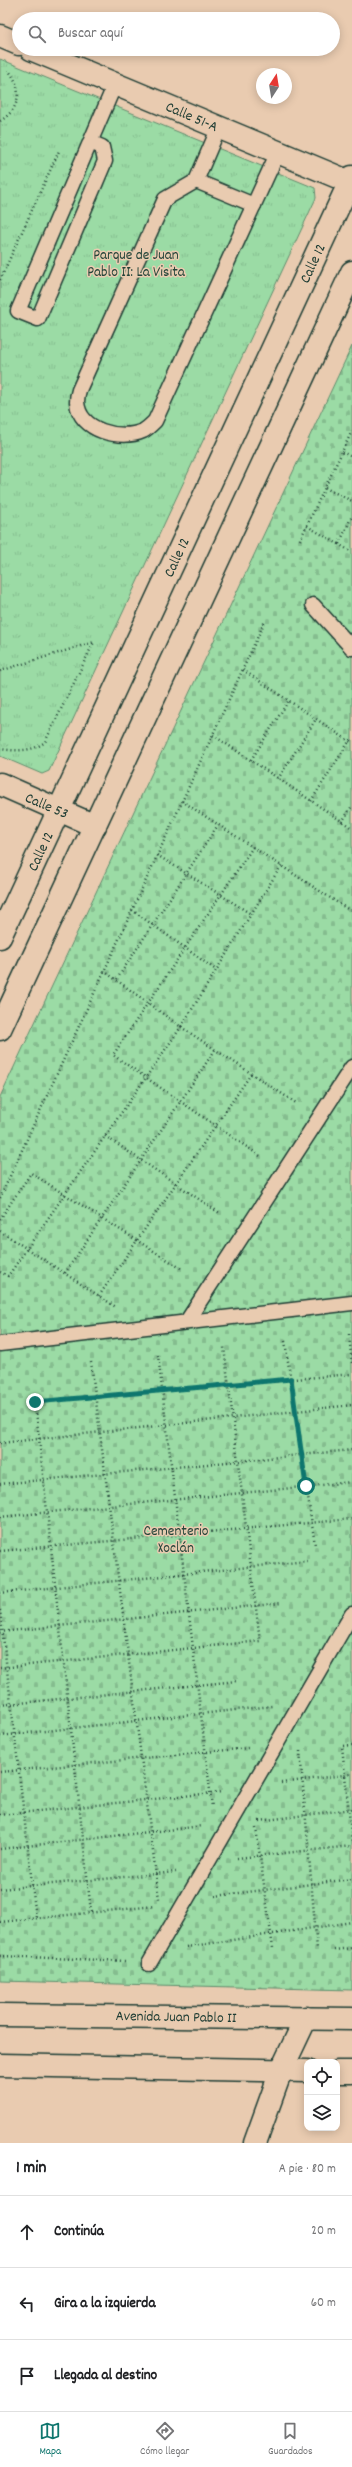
<!DOCTYPE html>
<html lang="es">
<head>
<meta charset="utf-8">
<style>
	:root { --surface:#fff; --page:#f2f2f2; --text:#202124; --muted:#757577; --line:#e0e0e0; --accent:#0f766e }
	body { margin:0; font-family:Dekko,sans-serif; background:var(--page); color:var(--text) }
	.controls { position:absolute; right:12px; bottom:12px; display:grid; overflow:hidden; border-radius:8px; box-shadow:0 2px 10px #0003 }
	.controls button { width:36px; height:36px; display:grid; place-items:center; padding:0; border:0; border-bottom:1px solid var(--line); background:var(--surface); color:var(--text); font:20px sans-serif }
	.compass { position:absolute; left:256px; top:68px; width:36px; height:36px; border-radius:50%; background:var(--surface); box-shadow:0 2px 10px #0003; rotate:12deg }
	.stop { position:absolute; width:12px; height:12px; margin:-9px; border:3px solid #0f766e; border-radius:50%; background:#fff }
	.stop.end { background:#0f766e; border-color:#fff; box-shadow:0 1px 4px #0008 }
	.list { margin:0; padding:0; list-style:none }
	h2 { display:flex; justify-content:space-between; align-items:center; height:52px; margin:0; padding:0 16px; font-size:17px }
	h2 small { font-size:13px; font-weight:400; color:var(--muted) }
	.list li { display:grid; grid-template-columns:26px 1fr auto; gap:12px; align-items:center; box-sizing:border-box; height:72px; padding:0 16px; border-top:1px solid var(--line) }
	.list b { display:block; font-size:15px; white-space:nowrap }
	.list em { font-size:13px; font-style:normal; color:var(--muted) }
	.icon { flex:none; width:22px; height:22px; fill:none; stroke:currentColor; stroke-width:2; stroke-linecap:round; stroke-linejoin:round }
	.map { position:relative; flex:none; width:352px; height:2143px; overflow:hidden }
	.search { position:absolute; background:var(--surface); box-shadow:0 2px 10px #0003; left:12px; right:12px; top:12px; height:44px; display:flex; align-items:center; gap:10px; box-sizing:border-box; padding:0 14px; border-radius:22px; color:var(--muted); font-size:15px }
	.sheet { height:268px; background:var(--surface) }
	nav { display:flex; justify-content:space-around; align-items:center; box-sizing:border-box; height:56px; border-top:1px solid var(--line); background:var(--surface); font-size:11px; color:var(--muted) }
	nav a { display:grid; justify-items:center; gap:2px }
	nav .on { color:var(--accent) }
	.map>svg:first-child { display:block }
	.cemetery { fill:url(#cemetery-stones); stroke:#5d8c6c }
	.park { fill:url(#park-tufts); stroke:#5d8c6c }
	.lines { fill:none; stroke-linecap:round; stroke-linejoin:round }
	.service-casing { stroke:#1f3d34; stroke-width:17 }
	.minor-casing { stroke:#1f3d34; stroke-width:25 }
	.tertiary-casing { stroke:#1f3d34; stroke-width:25 }
	.secondary-casing { stroke:#1f3d34; stroke-width:25 }
	.path { stroke:#1f3d34; stroke-width:2.5; stroke-dasharray:1 3; stroke-linecap:butt }
	.service { stroke:#e9cbb0; stroke-width:14 }
	.minor { stroke:#e9cbb0; stroke-width:22 }
	.tertiary { stroke:#e9cbb0; stroke-width:22 }
	.secondary { stroke:#e9cbb0; stroke-width:22 }
	.route { stroke:#0f766e; stroke-width:5 }
	.labels { text-anchor:middle; stroke-width:3; stroke-linejoin:round; paint-order:stroke }
	.street-label { font-size:15px; fill:#1f3d34; stroke:#e9cbb0 }
	.park-label { font-size:15px; fill:#25453a; stroke:#e9cbb0 }
</style>
</head>
<body>
<div class="map">
<svg width="352" height="2143" viewBox="0 0 352 2143">
	<defs>
		<pattern id="cemetery-stones" width="16" height="16" patternUnits="userSpaceOnUse"><rect width="16" height="16" fill="#9bdba5"/><path d="M2 7V4a2 2 0 0 1 4 0v3zM10 15v-3a2 2 0 0 1 4 0v3z" fill="#85bd8f"/></pattern>
		<pattern id="park-tufts" width="24" height="20" patternUnits="userSpaceOnUse"><rect width="24" height="20" fill="#9bdba5"/><path d="M3 7l-1-3M5 7V3M7 7l1-3M15 17l-1-3M17 17v-4M19 17l1-3" fill="none" stroke="#85bd8f"/></pattern>
	</defs>
	<rect width="100%" height="100%" fill="#e9cbb0"/>
	<filter id="ink" filterUnits="userSpaceOnUse"><feTurbulence type="fractalNoise" baseFrequency=".025" numOctaves="2"/><feDisplacementMap in="SourceGraphic" scale="8" xChannelSelector="R" yChannelSelector="G"/><feConvolveMatrix kernelMatrix="1 2 1 2 8 2 1 2 1" color-interpolation-filters="sRGB"/></filter>
	<g filter="url(#ink)">
		<!-- cemetery -->
		<polygon class="cemetery" points="352,346 352,1990 0,1981 0,1097"/>
		<!-- park -->
		<polygon class="park" points="0,59 315,188 316,198 49,771 42,774 0,756"/>
		<g class="lines">
			<!-- service casing -->
			<g class="service-casing">
				<g id="service">
					<path d="M219 127 196 181 165 199 79 390C78 393 77 398 77 402 79 431 121 441 143 431 147 429 151 425 155 421L278 152"/>
					<polyline points="90,142 102,147 105,161 38,319 18,311 115,84"/>
					<polyline points="196,181 254,205"/>
					<polyline points="313,605 352,648"/>
					<polyline points="187,1321 352,1067"/>
					<polyline points="0,1344 352,1303"/>
					<polyline points="149,1964 352,1614"/>
				</g>
			</g>
			<!-- minor casing -->
			<g class="minor-casing">
				<g id="minor">
					<polyline points="0,36 19,44"/>
					<polyline points="31,49 352,183"/>
					<polyline points="0,784 95,826"/>
					<polyline points="255,2143 281,2071 306,2018"/>
				</g>
			</g>
			<!-- tertiary casing -->
			<g class="tertiary-casing">
				<g id="tertiary">
					<polyline points="0,937 352,177"/>
					<polyline points="0,1029 352,272"/>
				</g>
			</g>
			<!-- secondary casing -->
			<g class="secondary-casing">
				<g id="secondary">
					<polyline points="0,2015 352,2019"/>
					<polyline points="0,2065 307,2071"/>
					<polyline points="337,2072 352,2072"/>
				</g>
			</g>
			<!-- path -->
			<g class="path">
				<path d="M0 121C21 109 23 87 8 70"/>
				<polyline points="0,280 59,151"/>
				<polyline points="342,452 352,457"/>
				<polyline points="325,488 352,501"/>
				<polyline points="307,526 352,552"/>
				<polyline points="300,540 352,431"/>
				<polyline points="339,544 352,516"/>
				<polyline points="243,670 352,743"/>
				<path d="M0 671 94 642 45 742C32 752 15 751 0 749"/>
				<polyline points="213,735 352,828"/>
				<polyline points="251,760 289,700"/>
				<polyline points="278,779 316,719"/>
				<polyline points="182,801 352,912"/>
				<polyline points="311,801 352,737"/>
				<polyline points="342,822 352,806"/>
				<polyline points="253,847 113,1055 260,1156"/>
				<polyline points="157,855 251,914"/>
				<polyline points="132,910 216,970"/>
				<polyline points="104,971 181,1027 281,866"/>
				<polyline points="117,979 218,825"/>
				<polyline points="105,1136 221,1214"/>
				<polyline points="0,1198 265,621"/>
				<polyline points="0,1219 31,1173 182,1269"/>
				<polyline points="0,1231 116,1307"/>
				<polyline points="0,1272 8,1276 181,1027 296,1103"/>
				<polyline points="65,1273 215,1050"/>
				<polyline points="99,1296 251,1074"/>
				<polyline points="349,1334 352,1365"/>
				<polyline points="285,1341 315,1545"/>
				<polyline points="158,1355 212,1807"/>
				<polyline points="91,1362 159,1899"/>
				<polyline points="0,1443 352,1405"/>
				<polyline points="0,1484 352,1450"/>
				<polyline points="0,1517 352,1482"/>
				<polyline points="0,1551 352,1519"/>
				<polyline points="0,1593 307,1561"/>
				<polyline points="0,1610 36,1918"/>
				<polyline points="0,1632 282,1603"/>
				<polyline points="0,1668 260,1641 224,1347"/>
				<polyline points="0,1705 237,1681"/>
				<polyline points="0,1736 272,1706"/>
				<polyline points="352,1745 342,1746 352,1843"/>
				<polyline points="300,1751 317,1949"/>
				<polyline points="0,1772 248,1748"/>
				<polyline points="281,1783 352,1774"/>
				<polyline points="0,1815 222,1792"/>
				<polyline points="259,1821 352,1809"/>
				<polyline points="256,1828 273,1948"/>
				<polyline points="0,1849 202,1826"/>
				<polyline points="237,1858 352,1846"/>
				<polyline points="0,1889 176,1872"/>
				<polyline points="215,1896 352,1879"/>
				<polyline points="91,1912 35,1402 352,1374"/>
				<polyline points="0,1922 155,1906"/>
				<polyline points="186,1947 352,1922"/>
				<polyline points="334,1950 352,1948"/>
				<polyline points="0,1956 127,1961"/>
			</g>
			<!-- service -->
			<use href="#service" class="service"/>
			<!-- minor -->
			<use href="#minor" class="minor"/>
			<!-- tertiary -->
			<use href="#tertiary" class="tertiary"/>
			<!-- secondary -->
			<use href="#secondary" class="secondary"/>
		</g>
	</g>
	<g class="lines" filter="url(#ink)">
		<!-- route -->
		<polyline class="route" points="35,1402 291,1379 306,1486"/>
	</g>
	<g class="labels">
		<!-- street labels -->
		<g class="street-label">
			<text transform="translate(192 116) rotate(23)" y="5">Calle 51-A</text>
			<text transform="translate(312 263) rotate(-65)" y="5">Calle 12</text>
			<text transform="translate(176 557) rotate(-65)" y="5">Calle 12</text>
			<text transform="translate(47 805) rotate(23)" y="5">Calle 53</text>
			<text transform="translate(40 851) rotate(-65)" y="5">Calle 12</text>
			<text transform="translate(176 2016) rotate(1)" y="5">Avenida Juan Pablo II</text>
		</g>
		<!-- park labels -->
		<g class="park-label">
			<text x="136" y="259">Parque de Juan<tspan x="136" dy="17">Pablo II: La Visita</tspan></text>
			<text x="176" y="1535">Cementerio<tspan x="176" dy="17">Xoclán</tspan></text>
		</g>
	</g>
</svg>
<div class="controls">
<button><svg class="icon" aria-label="locate" viewBox="0 0 24 24"><circle cx="12" cy="12" r="6"/><path d="M12 2v4M12 18v4M2 12h4M18 12h4"/></svg></button>
<button><svg class="icon" aria-label="layers" viewBox="0 0 24 24"><path d="M12 4l9 5-9 5-9-5zM3 14l9 5 9-5"/></svg></button>
</div>
<svg class="compass" viewBox="-18 -18 36 36"><path d="M0-13l5 13h-10z" fill="#e53935"/><path d="M0 13l5-13h-10z" fill="#757577"/></svg>
<div class="stop" style="left:306px;top:1486px"></div>
<div class="stop end" style="left:35px;top:1402px"></div>
<div class="search"><svg class="icon" aria-label="search" viewBox="0 0 24 24"><circle cx="10" cy="10" r="6"/><path d="M15 15l6 6"/></svg>Buscar aquí</div>
</div>
<section class="sheet">
<h2>1 min<small>A pie · 80 m</small></h2>
<ul class="list">
<li><svg class="icon" aria-label="ahead" viewBox="0 0 24 24"><path d="M12 20V5M6 11l6-6 6 6"/></svg><div><b>Continúa</b></div><em>20 m</em></li>
<li><svg class="icon" aria-label="left" viewBox="0 0 24 24"><path d="M17 20v-9H6M10 6l-5 5 5 5"/></svg><div><b>Gira a la izquierda</b></div><em>60 m</em></li>
<li><svg class="icon" aria-label="arrive" viewBox="0 0 24 24"><path d="M6 21V4h12l-3 4 3 4H6"/></svg><div><b>Llegada al destino</b></div></li>
</ul>
</section>
<nav>
<a class="on"><svg class="icon" aria-label="map" viewBox="0 0 24 24"><path d="M3 6l6-2 6 2 6-2v14l-6 2-6-2-6 2zM9 4v14M15 6v14"/></svg>Mapa</a>
<a><svg class="icon" aria-label="directions" viewBox="0 0 24 24"><path d="M12 3l9 9-9 9-9-9zM9 14v-3h6M13 9l2 2-2 2"/></svg>Cómo llegar</a>
<a><svg class="icon" aria-label="saved" viewBox="0 0 24 24"><path d="M7 4h10v16l-5-4-5 4z"/></svg>Guardados</a>
</nav>
</body>
</html>
